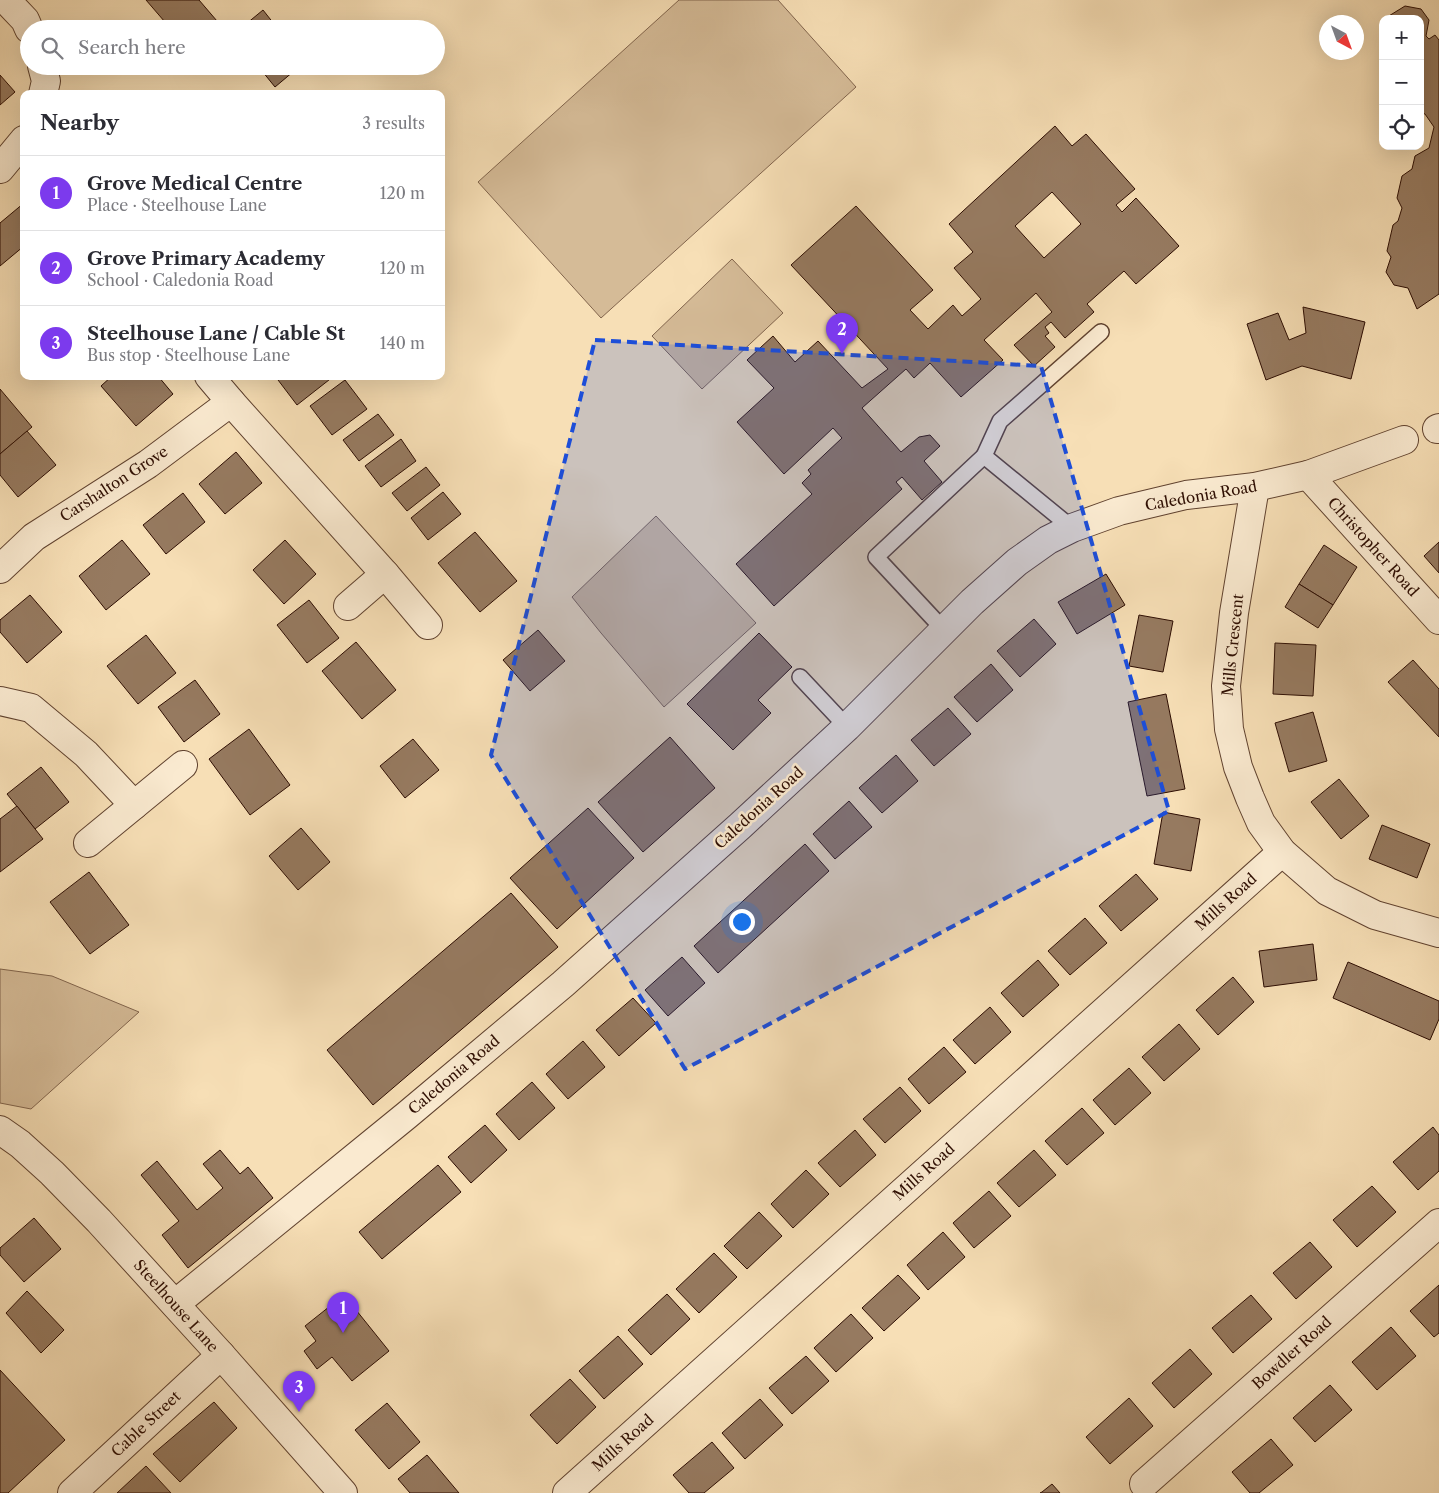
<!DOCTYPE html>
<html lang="en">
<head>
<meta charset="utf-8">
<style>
	:root { --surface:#fff; --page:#f7f7f7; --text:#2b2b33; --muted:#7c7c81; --line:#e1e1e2; --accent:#7c3aed }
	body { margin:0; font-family:"Libre Caslon Text",serif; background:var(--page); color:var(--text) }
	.controls { position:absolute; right:15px; top:15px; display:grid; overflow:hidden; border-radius:10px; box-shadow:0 5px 20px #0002 }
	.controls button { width:45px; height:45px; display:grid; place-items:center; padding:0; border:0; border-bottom:1px solid var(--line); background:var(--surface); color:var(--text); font:25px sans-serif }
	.compass { position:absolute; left:1319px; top:15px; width:45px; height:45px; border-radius:50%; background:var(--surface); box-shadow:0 5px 20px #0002; rotate:139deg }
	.you { position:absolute; left:741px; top:921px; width:18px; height:18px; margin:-12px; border:4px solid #fff; border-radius:50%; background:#1a73e8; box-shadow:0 0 0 8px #1a73e833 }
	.badge { display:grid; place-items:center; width:32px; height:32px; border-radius:50%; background:var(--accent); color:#fff; font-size:16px; font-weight:700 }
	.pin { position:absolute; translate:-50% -41px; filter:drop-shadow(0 1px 2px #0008) }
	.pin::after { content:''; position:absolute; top:26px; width:18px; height:15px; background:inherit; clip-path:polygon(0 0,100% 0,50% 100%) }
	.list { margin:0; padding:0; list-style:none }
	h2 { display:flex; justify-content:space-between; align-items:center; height:65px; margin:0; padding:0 20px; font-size:21px }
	h2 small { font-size:16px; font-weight:400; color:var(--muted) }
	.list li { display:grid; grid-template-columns:32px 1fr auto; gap:15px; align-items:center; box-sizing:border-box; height:75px; padding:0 20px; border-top:1px solid var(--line) }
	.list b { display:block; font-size:19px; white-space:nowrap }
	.list p { margin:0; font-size:16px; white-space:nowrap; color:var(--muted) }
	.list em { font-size:16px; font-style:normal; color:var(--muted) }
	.icon { flex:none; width:28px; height:28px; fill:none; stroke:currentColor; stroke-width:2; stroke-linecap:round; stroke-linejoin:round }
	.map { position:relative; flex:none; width:1439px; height:1493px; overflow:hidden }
	.search { position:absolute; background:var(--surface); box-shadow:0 5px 20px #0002; left:20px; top:20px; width:425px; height:55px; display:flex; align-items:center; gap:12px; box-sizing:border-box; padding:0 18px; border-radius:28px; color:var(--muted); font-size:19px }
	.panel { position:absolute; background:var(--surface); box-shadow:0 5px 20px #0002; left:20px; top:90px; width:425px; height:290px; border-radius:10px }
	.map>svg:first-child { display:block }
	.green { fill:#d5bb97; stroke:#81644c }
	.building { fill:#967a60; stroke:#2d0d02; fill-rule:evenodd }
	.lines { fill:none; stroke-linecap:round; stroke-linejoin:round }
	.service-casing { stroke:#60422f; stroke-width:18 }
	.minor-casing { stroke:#60422f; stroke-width:30 }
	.tertiary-casing { stroke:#60422f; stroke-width:30 }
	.service { stroke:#faead0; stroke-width:15 }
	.minor { stroke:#faead0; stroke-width:28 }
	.tertiary { stroke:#faead0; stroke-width:28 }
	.marked { fill:#1d4ed8; fill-opacity:0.2; stroke:#1d4ed8; stroke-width:4; stroke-dasharray:10 6; stroke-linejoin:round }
	.labels { text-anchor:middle; stroke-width:5; stroke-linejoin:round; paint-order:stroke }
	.street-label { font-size:15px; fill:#2d0d02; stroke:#faead0 }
</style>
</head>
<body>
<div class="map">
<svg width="1439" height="1493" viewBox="0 0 1439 1493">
	<rect width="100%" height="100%" fill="#f7dfb6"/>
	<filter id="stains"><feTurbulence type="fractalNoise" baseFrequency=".004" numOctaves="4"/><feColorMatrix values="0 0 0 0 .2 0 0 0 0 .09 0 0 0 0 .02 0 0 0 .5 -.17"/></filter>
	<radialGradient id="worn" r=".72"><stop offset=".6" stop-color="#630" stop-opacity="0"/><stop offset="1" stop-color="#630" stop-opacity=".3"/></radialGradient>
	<!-- green -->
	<g class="green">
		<polygon points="679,0 778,0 856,87 601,318 478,182"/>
		<polygon points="732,259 783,313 702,389 652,336"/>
		<polygon points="656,516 756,623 664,707 601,633 572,597"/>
		<polygon points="0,969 52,976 139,1012 31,1109 0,1103"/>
	</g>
	<!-- building -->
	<g class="building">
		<polygon points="146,0 199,0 223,28 221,29 171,29"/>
		<polygon points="1405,6 1421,9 1429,20 1426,36 1429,39 1435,35 1439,40 1439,294 1417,309 1408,288 1394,285 1386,272 1391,257 1387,251 1393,225 1398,221 1402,208 1397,198 1402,176 1412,169 1415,156 1429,148 1434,127 1425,114 1420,112 1420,19 1384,19"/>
		<polygon points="263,10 278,29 240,29"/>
		<polygon points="258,66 300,66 275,87"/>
		<polygon points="0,75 15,92 0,105"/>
		<path d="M1055 126 1072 146 1086 134 1135 189 1116 205 1122 212 1136 198 1179 246 1136 284 1124 271 1087 304 1094 312 1065 338 1051 322 1045 327 1049 333 1045 336 1055 347 1034 366 1014 345 1052 312 1036 293 984 340 1003 360 961 397 930 363 914 378 906 369 862 408 901 452 919 437 930 435 940 446 924 461 942 482 922 500 902 477 896 482 902 489 774 606 736 564 812 494 802 483 811 474 808 470 842 438 833 428 784 474 737 422 774 388 747 360 773 336 795 362 818 341 862 388 888 369 791 265 856 206 933 290 910 310 928 329 953 305 962 316 981 299 954 268 973 252 949 224ZM1052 192 1081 224 1044 258 1015 226Z"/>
		<polygon points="24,203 24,246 0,266 0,223"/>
		<polygon points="1303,307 1365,322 1351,379 1302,366 1266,380 1247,324 1278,313 1289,340 1306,333"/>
		<polygon points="112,376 158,376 173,394 136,426 101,386"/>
		<polygon points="275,376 334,376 297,405"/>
		<polygon points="345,380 367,409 332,435 310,406"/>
		<polygon points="0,389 32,427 0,454"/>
		<polygon points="378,414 394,435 359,461 343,440"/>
		<polygon points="27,431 56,465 18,497 0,475 0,454"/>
		<polygon points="401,439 416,461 381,487 365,466"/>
		<polygon points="236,452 262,483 225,514 199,484"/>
		<polygon points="426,467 440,485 407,511 392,493"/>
		<polygon points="443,492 461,514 428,540 411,518"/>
		<polygon points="183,493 205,522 166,554 143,525"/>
		<polygon points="475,532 517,581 480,612 438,563"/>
		<polygon points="122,540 150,574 106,610 79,576"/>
		<polygon points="285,540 316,574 284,604 253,570"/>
		<polygon points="1439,542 1439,573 1424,556"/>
		<polygon points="1324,545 1357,567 1333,605 1299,584"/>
		<polygon points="1106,574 1125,605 1077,634 1058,602"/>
		<polygon points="1299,584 1333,605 1318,628 1285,607"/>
		<polygon points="30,595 62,632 27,663 0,632 0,620"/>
		<polygon points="309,600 339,638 307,663 277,625"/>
		<polygon points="1139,615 1173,621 1163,672 1129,666"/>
		<polygon points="1034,619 1056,644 1020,677 997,651"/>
		<polygon points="538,630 565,661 530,691 503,660"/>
		<polygon points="759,633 792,667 758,700 771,713 733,750 687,704"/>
		<polygon points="146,635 176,673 138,704 107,666"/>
		<polygon points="356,642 396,690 362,719 322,671"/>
		<polygon points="1275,643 1316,645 1313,696 1273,694"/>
		<polygon points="1413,660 1439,689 1439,737 1388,682"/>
		<polygon points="991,664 1013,690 977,722 954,697"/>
		<polygon points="195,680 220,714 184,742 158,707"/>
		<polygon points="1166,694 1185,789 1147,796 1128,702"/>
		<polygon points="948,708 971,734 934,766 911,740"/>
		<polygon points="1313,712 1327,761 1289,772 1275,723"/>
		<polygon points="249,729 290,785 250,815 209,759"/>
		<polygon points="670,737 715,788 643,852 598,802"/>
		<polygon points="413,739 439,770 405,798 380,766"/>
		<polygon points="896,755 918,781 882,813 859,788"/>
		<polygon points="41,767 69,802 35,829 7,794"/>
		<polygon points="1339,779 1369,816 1341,839 1311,802"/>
		<polygon points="849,801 872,827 835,859 813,834"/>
		<polygon points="17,806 43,839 0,872 0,819"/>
		<polygon points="588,808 634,858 557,929 510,878"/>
		<polygon points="1163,812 1200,819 1191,871 1154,864"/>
		<polygon points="1382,825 1430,844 1417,878 1369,859"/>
		<polygon points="301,828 330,862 298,890 269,856"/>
		<polygon points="805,844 829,871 718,973 694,946"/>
		<polygon points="89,872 129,925 90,954 50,902"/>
		<polygon points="1136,874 1158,899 1121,931 1099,906"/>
		<polygon points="511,893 558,947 373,1105 327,1050"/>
		<polygon points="1085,918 1107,943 1070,975 1048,951"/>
		<polygon points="1313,944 1317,980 1264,987 1259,951"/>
		<polygon points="682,957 705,983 668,1016 645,990"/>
		<polygon points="1038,960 1059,985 1023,1017 1001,993"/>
		<polygon points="1348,962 1439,1001 1439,1019 1430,1040 1333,998"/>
		<polygon points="1233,977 1254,1002 1218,1035 1196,1010"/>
		<polygon points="633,998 656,1023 619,1056 596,1030"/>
		<polygon points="990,1007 1011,1032 975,1064 953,1040"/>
		<polygon points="1179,1024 1200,1049 1164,1081 1142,1057"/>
		<polygon points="583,1041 605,1067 568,1099 546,1074"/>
		<polygon points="944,1047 966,1072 929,1104 908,1079"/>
		<polygon points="1129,1068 1151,1093 1115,1125 1093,1100"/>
		<polygon points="532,1082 555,1108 519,1140 496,1114"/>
		<polygon points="900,1087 921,1111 885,1143 863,1119"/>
		<polygon points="1082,1108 1104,1133 1067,1165 1045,1141"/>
		<polygon points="485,1125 507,1150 471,1183 448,1157"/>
		<polygon points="1433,1127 1439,1135 1439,1171 1418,1190 1393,1162"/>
		<polygon points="855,1130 876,1155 840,1187 818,1163"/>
		<polygon points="220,1150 240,1174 248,1167 273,1198 188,1268 162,1235 179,1221 141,1175 157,1161 197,1210 223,1188 203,1164"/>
		<polygon points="1034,1150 1056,1175 1019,1207 997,1183"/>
		<polygon points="438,1165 461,1192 382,1259 359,1232"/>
		<polygon points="806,1170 829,1194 793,1228 771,1204"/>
		<polygon points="1372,1186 1396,1212 1357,1247 1333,1220"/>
		<polygon points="989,1191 1011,1216 974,1248 953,1223"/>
		<polygon points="759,1212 782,1236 747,1269 724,1246"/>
		<polygon points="34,1218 61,1249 24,1282 0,1255 0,1248"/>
		<polygon points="943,1232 965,1257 928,1290 907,1265"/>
		<polygon points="1310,1242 1332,1267 1296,1299 1273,1273"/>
		<polygon points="714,1253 737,1277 699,1313 676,1289"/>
		<polygon points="898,1275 920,1298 884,1331 862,1308"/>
		<polygon points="1439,1285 1439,1333 1434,1337 1410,1311"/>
		<polygon points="27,1291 64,1330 41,1353 6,1313"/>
		<polygon points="667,1294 690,1319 651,1355 628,1330"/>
		<polygon points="344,1295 389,1351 352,1381 332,1357 317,1369 304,1351 316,1341 305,1326"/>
		<polygon points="1251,1295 1272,1319 1233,1353 1212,1328"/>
		<polygon points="851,1314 873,1338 836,1372 814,1348"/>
		<polygon points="1391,1327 1416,1356 1377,1390 1352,1362"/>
		<polygon points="618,1336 643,1364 604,1399 579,1371"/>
		<polygon points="1190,1349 1212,1374 1174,1408 1152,1383"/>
		<polygon points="806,1356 829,1381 792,1414 769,1388"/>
		<polygon points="0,1370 65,1440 8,1493 0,1493"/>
		<polygon points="570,1379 596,1407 557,1444 530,1415"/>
		<polygon points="1330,1385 1352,1410 1315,1442 1293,1418"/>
		<polygon points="1129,1398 1153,1426 1110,1464 1086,1437"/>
		<polygon points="760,1399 783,1425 745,1459 722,1433"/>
		<polygon points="214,1402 237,1428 180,1482 153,1454"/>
		<polygon points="387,1403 420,1442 389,1469 355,1430"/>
		<polygon points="1271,1439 1293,1465 1259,1493 1250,1493 1232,1472"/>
		<polygon points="712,1442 734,1468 704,1493 689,1493 673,1475"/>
		<polygon points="427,1455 459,1493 410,1493 398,1479"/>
		<polygon points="146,1466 171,1493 117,1493"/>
		<polygon points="1052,1484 1060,1493 1040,1493 1042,1492"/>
	</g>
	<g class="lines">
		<!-- service casing -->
		<g class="service-casing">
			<g id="service">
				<polyline points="1072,528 984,456 1000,421 1101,332"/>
				<polyline points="944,630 876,557 984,456"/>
				<polyline points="800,677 847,727"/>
			</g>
		</g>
		<!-- minor casing -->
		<g class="minor-casing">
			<g id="minor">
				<polyline points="6,0 25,20 29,29"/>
				<polyline points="42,66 46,81 43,94"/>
				<polyline points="0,169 24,140"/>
				<polyline points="209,376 231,402"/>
				<polyline points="1437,429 1439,428"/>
				<polyline points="1308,475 1439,620"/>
				<polyline points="1255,487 1234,613 1226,686 1229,729 1238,767 1250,798 1261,823 1282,852 1327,891 1375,915 1439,933"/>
				<polyline points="0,569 34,537 148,464 231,402 385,574 428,625"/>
				<polyline points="348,606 385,574"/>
				<polyline points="0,701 31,708 86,754 134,805"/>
				<polyline points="88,843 183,765"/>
				<polyline points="175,1304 407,1115 563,984 740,826 847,727 972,602 1017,562 1048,540 1072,528 1119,511 1186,495 1255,487 1308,475 1404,440"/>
				<polyline points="1144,1484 1439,1223"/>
				<polyline points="72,1493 221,1355"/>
				<polyline points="567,1493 1282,852"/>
			</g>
		</g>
		<!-- tertiary casing -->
		<g class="tertiary-casing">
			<polyline id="tertiary" points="0,1130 20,1144 52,1173 99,1221 221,1355 343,1493"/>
		</g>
		<!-- service -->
		<use href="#service" class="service"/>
		<!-- minor -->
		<use href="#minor" class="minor"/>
		<!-- tertiary -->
		<use href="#tertiary" class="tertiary"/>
	</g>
	<!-- marked area -->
	<path class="marked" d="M595 340 1041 366 1169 811 685 1069 491 755Z"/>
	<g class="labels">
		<!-- street labels -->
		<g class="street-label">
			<text transform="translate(114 484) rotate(-33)" y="5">Carshalton Grove</text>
			<text transform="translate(1201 496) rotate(-10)" y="5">Caledonia Road</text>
			<text transform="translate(1373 547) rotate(48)" y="5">Christopher Road</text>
			<text transform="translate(1233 645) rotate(-84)" y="5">Mills Crescent</text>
			<text transform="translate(759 808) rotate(-42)" y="5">Caledonia Road</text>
			<text transform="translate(1226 902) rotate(-42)" y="5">Mills Road</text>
			<text transform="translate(454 1075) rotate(-40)" y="5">Caledonia Road</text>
			<text transform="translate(924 1172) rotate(-42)" y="5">Mills Road</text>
			<text transform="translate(176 1306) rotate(48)" y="5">Steelhouse Lane</text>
			<text transform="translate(1292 1353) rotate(-42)" y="5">Bowdler Road</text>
			<text transform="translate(146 1424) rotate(-43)" y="5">Cable Street</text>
			<text transform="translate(623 1443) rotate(-42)" y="5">Mills Road</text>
		</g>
	</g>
	<rect width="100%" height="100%" filter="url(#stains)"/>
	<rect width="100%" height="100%" fill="url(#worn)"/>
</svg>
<div class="controls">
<button>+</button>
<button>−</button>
<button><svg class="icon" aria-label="locate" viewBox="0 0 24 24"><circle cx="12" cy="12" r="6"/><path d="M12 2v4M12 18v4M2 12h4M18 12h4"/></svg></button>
</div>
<svg class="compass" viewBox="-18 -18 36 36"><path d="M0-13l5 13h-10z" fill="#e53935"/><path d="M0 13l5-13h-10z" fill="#7c7c81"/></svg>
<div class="you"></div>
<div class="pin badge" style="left:343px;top:1333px">1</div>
<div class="pin badge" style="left:842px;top:354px">2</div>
<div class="pin badge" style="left:299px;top:1412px">3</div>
<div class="search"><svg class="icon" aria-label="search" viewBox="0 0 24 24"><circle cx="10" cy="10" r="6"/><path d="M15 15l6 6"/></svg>Search here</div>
<section class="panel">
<h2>Nearby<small>3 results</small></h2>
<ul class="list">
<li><span class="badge">1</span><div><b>Grove Medical Centre</b><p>Place · Steelhouse Lane</p></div><em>120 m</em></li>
<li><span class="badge">2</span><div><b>Grove Primary Academy</b><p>School · Caledonia Road</p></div><em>120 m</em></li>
<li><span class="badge">3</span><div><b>Steelhouse Lane / Cable St</b><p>Bus stop · Steelhouse Lane</p></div><em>140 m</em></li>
</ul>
</section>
</div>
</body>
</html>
